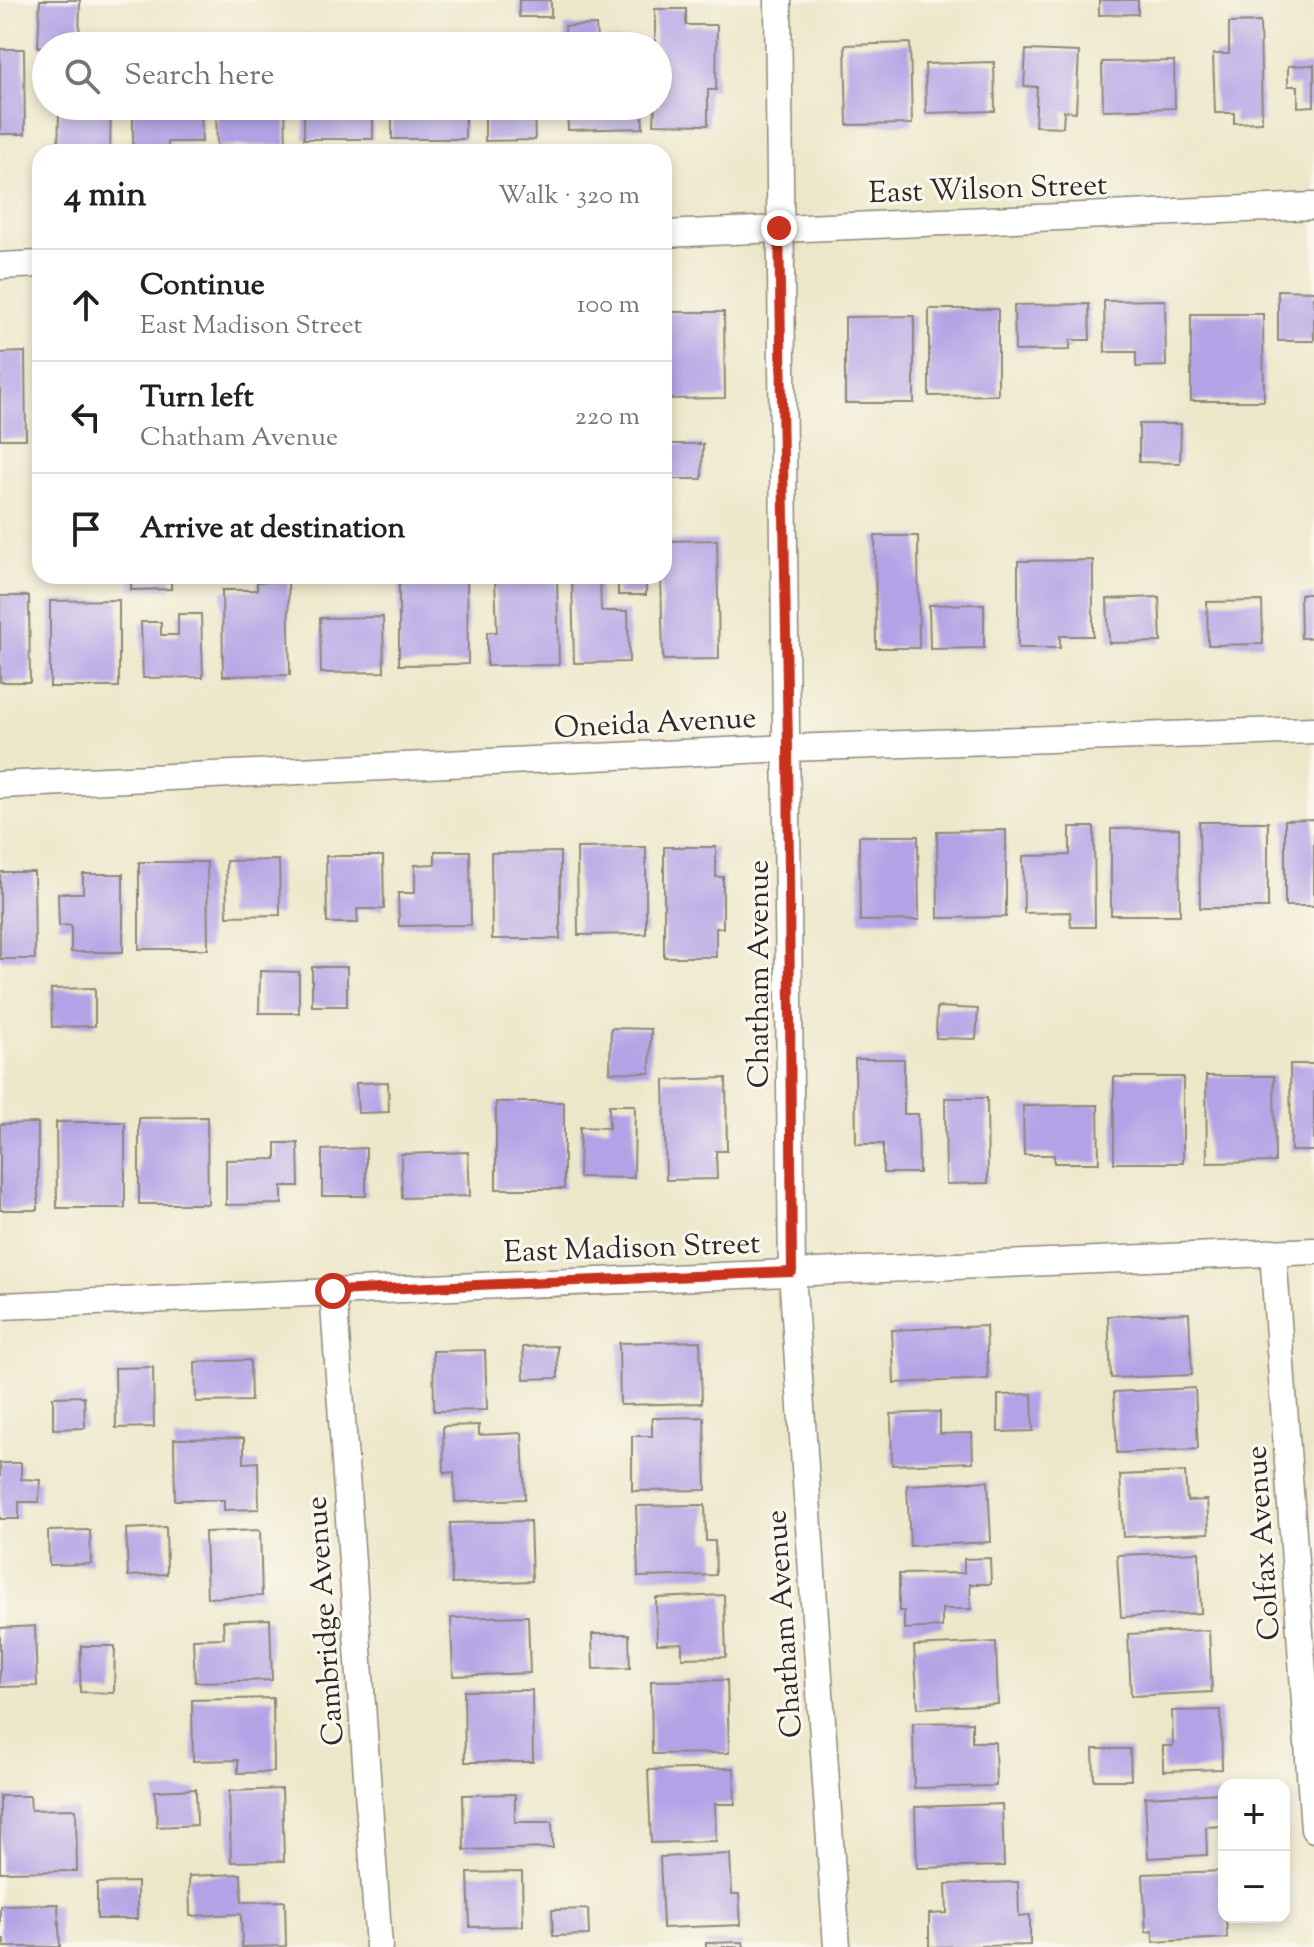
<!DOCTYPE html>
<html lang="en">
<head>
<meta charset="utf-8">
<style>
	:root { --surface:#fff; --page:#f2f2f2; --text:#202124; --muted:#757577; --line:#e0e0e0 }
	body { margin:0; font-family:"Sorts Mill Goudy",serif; background:var(--page); color:var(--text) }
	.controls { position:absolute; right:24px; bottom:24px; display:grid; overflow:hidden; border-radius:16px; box-shadow:0 4px 12px #0003 }
	.controls button { width:72px; height:72px; display:grid; place-items:center; padding:0; border:0; border-bottom:2px solid var(--line); background:var(--surface); color:var(--text); font:40px sans-serif }
	.stop { position:absolute; width:24px; height:24px; margin:-18px; border:6px solid #c8321e; border-radius:50%; background:#fff }
	.stop.end { background:#c8321e; border-color:#fff; box-shadow:0 2px 8px #0008 }
	.list { margin:0; padding:0; list-style:none }
	h2 { display:flex; justify-content:space-between; align-items:center; height:104px; margin:0; padding:0 32px; font-size:34px }
	h2 small { font-size:26px; font-weight:400; color:var(--muted) }
	.list li { display:grid; grid-template-columns:52px 1fr auto; gap:24px; align-items:center; box-sizing:border-box; height:112px; padding:0 32px; border-top:2px solid var(--line) }
	.list b { display:block; font-size:30px; white-space:nowrap }
	.list p { margin:0; font-size:26px; white-space:nowrap; color:var(--muted) }
	.list em { font-size:26px; font-style:normal; color:var(--muted) }
	.icon { flex:none; width:44px; height:44px; fill:none; stroke:currentColor; stroke-width:2; stroke-linecap:round; stroke-linejoin:round }
	.map { position:relative; flex:none; width:1314px; height:1947px; overflow:hidden }
	.search { position:absolute; background:var(--surface); box-shadow:0 4px 12px #0003; left:32px; top:32px; width:640px; height:88px; display:flex; align-items:center; gap:20px; box-sizing:border-box; padding:0 28px; border-radius:44px; color:var(--muted); font-size:30px }
	.panel { position:absolute; background:var(--surface); box-shadow:0 4px 12px #0003; left:32px; top:144px; width:640px; height:440px; border-radius:24px }
	.map>svg:first-child { display:block }
	.building { fill:#b3a3e6 }
	.lines { fill:none; stroke-linecap:round; stroke-linejoin:round }
	.street-casing { stroke:#8c897a; stroke-width:29 }
	.street { stroke:#fff; stroke-width:26 }
	.route { stroke:#c8321e; stroke-width:10 }
	.labels { text-anchor:middle; stroke-width:6; stroke-linejoin:round; paint-order:stroke }
	.street-label { font-size:30px; fill:#2b2b2b; stroke:#fbf7ec }
</style>
</head>
<body>
<div class="map">
<svg width="1314" height="1947" viewBox="0 0 1314 1947">
	<rect width="100%" height="100%" fill="#fbf7ec"/>
	<filter id="ink" filterUnits="userSpaceOnUse"><feTurbulence type="fractalNoise" baseFrequency=".0125" numOctaves="2"/><feDisplacementMap in="SourceGraphic" scale="16" xChannelSelector="R" yChannelSelector="G"/><feConvolveMatrix kernelMatrix="1 2 1 2 8 2 1 2 1" color-interpolation-filters="sRGB"/></filter>
	<filter id="wash" filterUnits="userSpaceOnUse"><feTurbulence type="fractalNoise" baseFrequency=".006" numOctaves="4" result="noise"/><feDisplacementMap in="SourceGraphic" scale="32" xChannelSelector="R" yChannelSelector="G"/><feGaussianBlur stdDeviation="1.8" result="paint"/><feColorMatrix in="noise" values="0 0 0 0 0 0 0 0 0 0 0 0 0 0 0 0 0 1.4 0 .05"/><feComposite in="paint" operator="in"/></filter>
	<g filter="url(#wash)">
		<rect width="100%" height="100%" fill="#ede7ca"/>
		<g id="blocks">
			<!-- building -->
			<g class="building">
				<polygon points="40,0 80,0 79,46 38,47"/>
				<rect x="519" y="0" width="32" height="17"/>
				<polygon points="1099,0 1138,0 1138,14 1099,15"/>
				<polygon points="655,9 686,9 686,25 717,25 716,90 708,90 708,125 654,124 655,106 658,106 658,46 655,46"/>
				<polygon points="1260,22 1262,122 1234,123 1234,113 1215,113 1213,54 1229,54 1229,23"/>
				<polygon points="596,25 597,39 627,39 627,46 566,46 565,26"/>
				<polygon points="910,43 912,124 847,125 845,45"/>
				<polygon points="0,49 24,49 25,134 0,134"/>
				<polygon points="1026,50 1079,52 1076,112 1064,111 1063,127 1035,126 1037,87 1024,86"/>
				<polygon points="1174,61 1175,108 1103,110 1102,62"/>
				<polygon points="994,62 995,111 926,113 925,64"/>
				<polygon points="1314,65 1314,106 1298,107 1298,86 1288,86 1288,66"/>
				<polygon points="76,106 111,106 110,152 58,152 59,113 76,113"/>
				<polygon points="133,106 201,106 202,142 168,142 168,148 133,151"/>
				<polygon points="216,106 285,106 286,145 217,146"/>
				<rect x="304" y="106" width="69" height="33"/>
				<rect x="392" y="106" width="73" height="33"/>
				<polygon points="485,106 534,106 535,140 485,141"/>
				<polygon points="567,106 642,106 643,128 568,130"/>
				<polygon points="1278,290 1314,291 1314,341 1278,341"/>
				<polygon points="1165,300 1166,366 1136,367 1136,352 1105,352 1104,301"/>
				<polygon points="1089,304 1090,340 1070,340 1070,350 1015,351 1014,305"/>
				<polygon points="929,309 998,309 998,395 929,396"/>
				<polygon points="664,312 724,312 725,398 664,399"/>
				<polygon points="1191,314 1263,314 1264,401 1191,401"/>
				<polygon points="914,316 914,403 845,403 845,317"/>
				<polygon points="25,352 26,439 0,439 0,353"/>
				<polygon points="1139,424 1181,424 1180,463 1139,462"/>
				<polygon points="668,444 703,444 702,479 668,479"/>
				<polygon points="875,536 918,536 919,648 876,648"/>
				<polygon points="717,540 719,659 663,660 661,576 664,576 664,541"/>
				<polygon points="1093,560 1093,636 1060,636 1060,648 1018,648 1018,561"/>
				<polygon points="131,576 171,576 171,589 131,590"/>
				<rect x="308" y="576" width="37" height="4"/>
				<rect x="618" y="576" width="28" height="19"/>
				<polygon points="557,577 559,665 487,666 487,632 497,632 495,578"/>
				<polygon points="600,577 601,611 628,611 629,662 574,663 572,578"/>
				<polygon points="399,578 467,578 468,664 399,665"/>
				<polygon points="288,581 290,675 223,676 222,590 257,590 257,582"/>
				<polygon points="1300,594 1314,594 1314,638 1301,638"/>
				<polygon points="0,596 29,596 30,682 0,682"/>
				<polygon points="1159,597 1161,642 1109,643 1107,599"/>
				<polygon points="119,600 119,687 50,687 50,601"/>
				<polygon points="1262,601 1263,644 1208,645 1207,602"/>
				<polygon points="984,604 984,648 930,649 929,605"/>
				<polygon points="178,614 201,614 203,677 143,678 141,622 161,622 161,635 178,635"/>
				<polygon points="383,617 384,672 321,673 320,618"/>
				<polygon points="1314,819 1314,906 1285,906 1285,820"/>
				<polygon points="1199,822 1268,822 1268,908 1200,908"/>
				<polygon points="1070,827 1094,827 1095,927 1071,927 1070,912 1024,913 1023,856 1070,855"/>
				<polygon points="1179,828 1180,915 1111,915 1111,829"/>
				<polygon points="1006,830 1006,917 938,918 937,831"/>
				<polygon points="859,836 918,836 919,920 860,921"/>
				<polygon points="646,847 646,934 578,935 577,848"/>
				<polygon points="664,847 716,847 716,877 723,877 723,928 716,928 716,957 664,957"/>
				<polygon points="435,851 470,851 471,925 399,926 398,893 415,893 415,865 435,864"/>
				<polygon points="560,852 560,939 492,939 491,853"/>
				<polygon points="326,856 383,856 384,909 357,909 358,923 327,923"/>
				<polygon points="279,860 280,915 227,916 226,861"/>
				<polygon points="139,862 207,862 208,949 139,949"/>
				<polygon points="0,872 34,872 35,959 0,959"/>
				<polygon points="83,874 123,874 123,952 71,952 71,925 59,926 58,893 83,893"/>
				<rect x="312" y="967" width="35" height="39"/>
				<polygon points="260,971 299,972 299,1013 259,1013"/>
				<polygon points="95,988 95,1026 52,1027 51,989"/>
				<polygon points="937,1007 978,1009 976,1039 936,1038"/>
				<polygon points="611,1028 651,1029 650,1073 610,1072"/>
				<polygon points="855,1059 904,1059 904,1114 918,1114 919,1173 883,1173 883,1144 856,1144"/>
				<polygon points="1290,1064 1314,1064 1314,1151 1291,1151"/>
				<polygon points="1206,1076 1274,1076 1275,1162 1207,1163"/>
				<rect x="1114" y="1077" width="69" height="86"/>
				<polygon points="726,1078 727,1151 716,1151 717,1179 666,1180 664,1080"/>
				<polygon points="388,1082 389,1112 358,1113 356,1083"/>
				<polygon points="945,1098 987,1098 988,1183 946,1184"/>
				<rect x="496" y="1102" width="68" height="87"/>
				<polygon points="609,1105 635,1105 634,1178 579,1177 580,1127 609,1128"/>
				<polygon points="1098,1105 1099,1163 1054,1163 1054,1155 1024,1155 1023,1106"/>
				<polygon points="207,1117 208,1204 139,1204 139,1118"/>
				<polygon points="56,1122 125,1122 125,1208 57,1208"/>
				<polygon points="38,1123 38,1210 0,1210 0,1124"/>
				<polygon points="276,1143 298,1143 299,1186 282,1186 282,1204 226,1205 226,1160 276,1159"/>
				<polygon points="366,1148 366,1196 322,1196 322,1150"/>
				<polygon points="468,1152 470,1196 402,1198 401,1154"/>
				<polygon points="1189,1313 1192,1375 1111,1378 1108,1316"/>
				<polygon points="986,1326 988,1379 894,1383 892,1330"/>
				<polygon points="700,1341 702,1403 620,1405 619,1343"/>
				<polygon points="557,1346 558,1378 524,1379 523,1347"/>
				<polygon points="485,1350 487,1410 434,1411 433,1351"/>
				<polygon points="250,1360 251,1401 196,1402 195,1362"/>
				<polygon points="153,1367 154,1427 116,1428 115,1368"/>
				<polygon points="1195,1388 1198,1449 1117,1453 1114,1392"/>
				<polygon points="1032,1394 1033,1431 998,1432 998,1395"/>
				<polygon points="84,1396 85,1428 53,1429 53,1397"/>
				<polygon points="940,1412 940,1434 972,1433 973,1462 892,1465 891,1414"/>
				<polygon points="704,1417 706,1490 632,1491 632,1436 652,1436 652,1418"/>
				<polygon points="479,1425 479,1435 522,1433 525,1499 455,1502 454,1472 444,1473 443,1426"/>
				<polygon points="244,1438 244,1463 258,1462 259,1509 224,1510 224,1500 175,1500 174,1439"/>
				<polygon points="0,1463 21,1463 21,1479 40,1480 39,1502 19,1502 19,1519 0,1519"/>
				<polygon points="1185,1472 1187,1501 1207,1500 1209,1533 1123,1537 1120,1475"/>
				<polygon points="988,1481 991,1542 910,1546 907,1485"/>
				<polygon points="705,1505 706,1541 715,1541 716,1575 638,1577 636,1506"/>
				<polygon points="530,1521 532,1581 452,1584 450,1523"/>
				<polygon points="166,1527 167,1574 128,1576 126,1529"/>
				<polygon points="90,1530 91,1564 49,1565 48,1531"/>
				<polygon points="260,1530 262,1596 207,1598 205,1532"/>
				<polygon points="1199,1552 1201,1613 1121,1617 1117,1555"/>
				<polygon points="990,1558 991,1584 970,1584 971,1609 942,1609 942,1627 904,1629 904,1611 899,1611 899,1574 964,1573 964,1559"/>
				<polygon points="724,1595 726,1657 682,1658 682,1643 657,1644 656,1598"/>
				<polygon points="528,1616 530,1673 453,1676 451,1618"/>
				<polygon points="270,1619 272,1680 195,1682 193,1639 224,1638 223,1621"/>
				<polygon points="35,1626 37,1686 0,1687 0,1628"/>
				<polygon points="1209,1630 1212,1692 1131,1696 1128,1634"/>
				<polygon points="592,1634 629,1634 630,1668 593,1669"/>
				<polygon points="996,1642 998,1704 918,1708 914,1646"/>
				<polygon points="81,1646 115,1646 114,1693 80,1692"/>
				<polygon points="727,1680 729,1753 652,1754 651,1681"/>
				<polygon points="532,1690 533,1762 465,1762 464,1691"/>
				<polygon points="273,1698 274,1772 238,1773 238,1760 193,1761 192,1700"/>
				<polygon points="1221,1710 1222,1769 1163,1771 1163,1746 1173,1746 1172,1711"/>
				<polygon points="972,1722 972,1742 995,1742 996,1786 914,1788 913,1723"/>
				<polygon points="1093,1749 1130,1749 1131,1780 1094,1780"/>
				<polygon points="734,1768 735,1804 715,1804 716,1841 651,1843 648,1770"/>
				<polygon points="196,1789 197,1825 157,1827 155,1791"/>
				<polygon points="282,1789 284,1861 231,1862 229,1791"/>
				<polygon points="1224,1793 1224,1826 1206,1827 1207,1855 1148,1858 1145,1797"/>
				<polygon points="515,1794 515,1822 552,1822 553,1848 464,1850 463,1795"/>
				<polygon points="0,1796 30,1796 31,1810 76,1809 77,1871 0,1872"/>
				<polygon points="1002,1804 1004,1866 917,1868 915,1807"/>
				<polygon points="730,1854 732,1894 739,1894 741,1925 663,1928 660,1857"/>
				<polygon points="1224,1871 1224,1917 1226,1917 1227,1938 1153,1942 1153,1931 1146,1932 1143,1874"/>
				<polygon points="522,1872 523,1926 470,1927 468,1873"/>
				<polygon points="241,1874 242,1902 285,1901 286,1946 242,1947 241,1914 190,1916 189,1876"/>
				<polygon points="137,1882 137,1919 97,1919 97,1883"/>
				<polygon points="1018,1882 1019,1916 1030,1915 1030,1945 929,1947 929,1914 947,1913 946,1884"/>
				<polygon points="58,1904 60,1947 4,1947 4,1939 0,1939 0,1905"/>
				<polygon points="588,1909 589,1935 553,1936 552,1910"/>
				<polygon points="743,1942 744,1947 706,1947 706,1943"/>
			</g>
		</g>
	</g>
	<g filter="url(#ink)">
		<use href="#blocks" fill-opacity="0" stroke="#8c897a" stroke-width="2"/>
		<g class="lines">
			<!-- street casing -->
			<g class="street-casing">
				<g id="street">
					<polyline points="778,0 792,1272 837,1947"/>
					<polyline points="664,234 1314,206"/>
					<polyline points="0,266 40,264"/>
					<polyline points="0,785 788,748 1314,730"/>
					<polyline points="1273,1252 1314,1829"/>
					<polyline points="333,1291 379,1947"/>
					<polyline points="0,1306 1314,1251"/>
				</g>
			</g>
			<!-- street -->
			<use href="#street" class="street"/>
		</g>
	</g>
	<g class="lines" filter="url(#ink)">
		<!-- route -->
		<polyline class="route" points="333,1291 792,1272 788,748 779,228"/>
	</g>
	<g class="labels">
		<!-- street labels -->
		<g class="street-label">
			<text transform="translate(988 188) rotate(-2)" y="10">East Wilson Street</text>
			<text transform="translate(655 722) rotate(-3)" y="10">Oneida Avenue</text>
			<text transform="translate(758 974) rotate(-90)" y="10">Chatham Avenue</text>
			<text transform="translate(632 1247) rotate(-2)" y="10">East Madison Street</text>
			<text transform="translate(1262 1543) rotate(-94)" y="10">Colfax Avenue</text>
			<text transform="translate(324 1621) rotate(-94)" y="10">Cambridge Avenue</text>
			<text transform="translate(783 1624) rotate(-94)" y="10">Chatham Avenue</text>
		</g>
	</g>
</svg>
<div class="controls">
<button>+</button>
<button>−</button>
</div>
<div class="stop" style="left:333px;top:1291px"></div>
<div class="stop end" style="left:779px;top:228px"></div>
<div class="search"><svg class="icon" aria-label="search" viewBox="0 0 24 24"><circle cx="10" cy="10" r="6"/><path d="M15 15l6 6"/></svg>Search here</div>
<section class="panel">
<h2>4 min<small>Walk · 320 m</small></h2>
<ul class="list">
<li><svg class="icon" aria-label="ahead" viewBox="0 0 24 24"><path d="M12 20V5M6 11l6-6 6 6"/></svg><div><b>Continue</b><p>East Madison Street</p></div><em>100 m</em></li>
<li><svg class="icon" aria-label="left" viewBox="0 0 24 24"><path d="M17 20v-9H6M10 6l-5 5 5 5"/></svg><div><b>Turn left</b><p>Chatham Avenue</p></div><em>220 m</em></li>
<li><svg class="icon" aria-label="arrive" viewBox="0 0 24 24"><path d="M6 21V4h12l-3 4 3 4H6"/></svg><div><b>Arrive at destination</b></div></li>
</ul>
</section>
</div>
</body>
</html>
